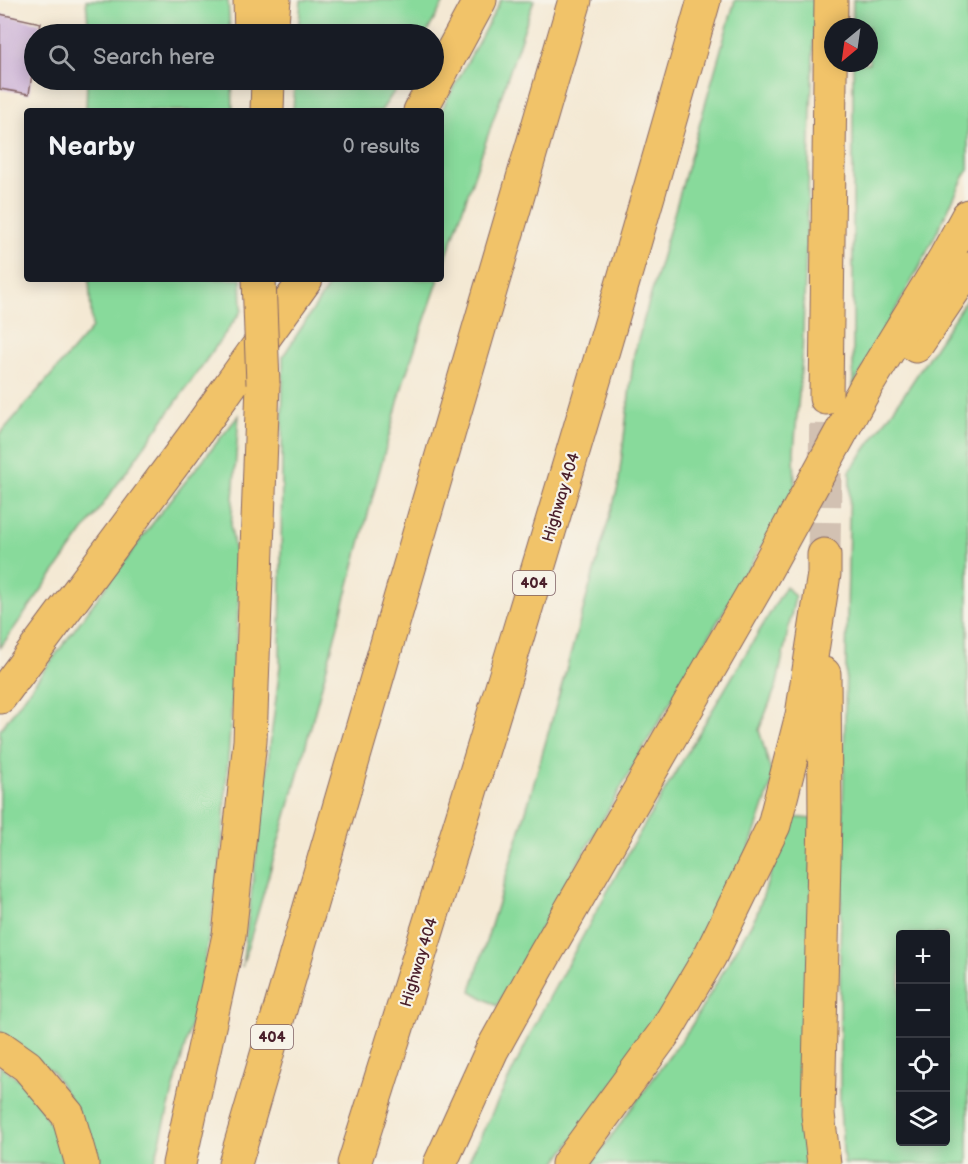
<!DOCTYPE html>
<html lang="en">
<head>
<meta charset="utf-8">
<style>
	:root { --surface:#171b24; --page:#242831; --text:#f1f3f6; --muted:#9ea1a6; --line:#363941 }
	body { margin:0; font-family:"Balsamiq Sans",sans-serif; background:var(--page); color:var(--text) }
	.controls { position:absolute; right:18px; bottom:18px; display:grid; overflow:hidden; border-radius:6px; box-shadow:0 3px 15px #0003 }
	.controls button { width:54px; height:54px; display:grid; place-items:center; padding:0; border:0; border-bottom:2px solid var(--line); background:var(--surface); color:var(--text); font:30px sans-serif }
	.compass { position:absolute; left:824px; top:18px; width:54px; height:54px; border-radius:50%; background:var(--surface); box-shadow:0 3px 15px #0003; rotate:209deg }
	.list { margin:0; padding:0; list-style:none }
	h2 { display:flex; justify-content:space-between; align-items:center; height:78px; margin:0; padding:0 24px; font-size:26px }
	h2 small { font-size:20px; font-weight:400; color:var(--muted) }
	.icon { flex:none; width:33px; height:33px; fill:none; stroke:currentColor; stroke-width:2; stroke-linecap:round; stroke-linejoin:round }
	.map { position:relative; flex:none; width:968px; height:1164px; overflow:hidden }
	.search { position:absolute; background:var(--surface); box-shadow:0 3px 15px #0003; left:24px; top:24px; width:420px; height:66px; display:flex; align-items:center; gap:15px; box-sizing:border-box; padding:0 21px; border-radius:33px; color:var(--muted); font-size:22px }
	.panel { position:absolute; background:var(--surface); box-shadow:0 3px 15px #0003; left:24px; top:108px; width:420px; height:174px; border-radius:6px }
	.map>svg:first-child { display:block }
	.green { fill:#88da9b; stroke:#697c63; stroke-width:1.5; fill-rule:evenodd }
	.building { fill:#c9aed6 }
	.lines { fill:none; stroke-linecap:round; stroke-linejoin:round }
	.highway-tunnel { stroke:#d2c1b2; stroke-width:33; stroke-dasharray:33 16; stroke-linecap:butt }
	.highway-casing { stroke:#866666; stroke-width:35 }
	.highway { stroke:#f1c369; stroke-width:33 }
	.highway-bridge-casing { stroke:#866666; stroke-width:35; stroke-linecap:butt }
	.highway-bridge { stroke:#f1c369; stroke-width:33 }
	.labels { text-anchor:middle; stroke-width:4.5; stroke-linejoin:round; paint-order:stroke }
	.shield { fill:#f7f3e8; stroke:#7e5f64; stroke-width:1.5 }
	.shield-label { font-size:15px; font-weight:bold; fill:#4a1f2b }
	.street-label { font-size:16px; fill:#4a1f2b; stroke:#f7f3e8 }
</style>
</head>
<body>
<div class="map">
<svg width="968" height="1164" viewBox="0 0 968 1164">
	<rect width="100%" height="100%" fill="#f7f3e8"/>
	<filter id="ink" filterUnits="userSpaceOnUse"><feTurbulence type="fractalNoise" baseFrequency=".0167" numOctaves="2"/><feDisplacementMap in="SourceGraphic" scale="12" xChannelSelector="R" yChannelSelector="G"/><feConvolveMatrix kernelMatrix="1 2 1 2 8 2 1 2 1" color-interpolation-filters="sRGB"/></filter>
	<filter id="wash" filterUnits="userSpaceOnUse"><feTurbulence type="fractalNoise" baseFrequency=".008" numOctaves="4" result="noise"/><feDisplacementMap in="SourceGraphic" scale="24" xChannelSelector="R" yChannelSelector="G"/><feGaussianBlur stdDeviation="1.35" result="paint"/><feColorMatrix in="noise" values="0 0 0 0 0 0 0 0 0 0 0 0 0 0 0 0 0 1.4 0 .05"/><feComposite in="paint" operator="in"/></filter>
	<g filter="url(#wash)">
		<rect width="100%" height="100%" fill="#f4e9d4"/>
		<!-- green -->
		<g class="green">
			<polygon points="86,0 228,0 230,34 89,34"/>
			<polygon points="301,0 445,0 426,34 298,34"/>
			<polygon points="501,0 534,0 441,273 441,111"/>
			<polygon points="735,0 815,0 802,358 794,451 795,490 644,747 497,1006 471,991 526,811 618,487 634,354"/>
			<polygon points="853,0 968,0 968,169 921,264 853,387 853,63 869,63 869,27 853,27"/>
			<polygon points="87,80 232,80 233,111 86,111"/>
			<polygon points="295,80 402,80 381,111 293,111"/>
			<polygon points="89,279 241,279 242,310 0,648 0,434 92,328"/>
			<polygon points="333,279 439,279 404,380 297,778 242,967 280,666 283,356"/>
			<path d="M968 297V1164H844L840 1108V955L850 471 905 393ZM900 934H946V1142H900Z"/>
			<polygon points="239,415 231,527 240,586 221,860 201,985 154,1164 94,1164 88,1130 53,1072 11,1041 0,1036 0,730 161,512"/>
			<polygon points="786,586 795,597 777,684 759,730 773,779 738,882 668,1008 555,1164 467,1164 542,1011 636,839"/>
			<polygon points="790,817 812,819 811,1164 591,1164 690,1028 756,916"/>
			<polygon points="0,1066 26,1084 60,1140 62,1164 0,1164"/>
		</g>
		<g id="blocks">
			<!-- building -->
			<polygon class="building" points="0,14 41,23 39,34 34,34 34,61 29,94 0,89"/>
		</g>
	</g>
	<g filter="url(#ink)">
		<use href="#blocks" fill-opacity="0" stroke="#866666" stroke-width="1.5"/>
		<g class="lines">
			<!-- highway-tunnel -->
			<polyline class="highway-tunnel" points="824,555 826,398"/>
			<!-- highway casing -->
			<g class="highway-casing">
				<g id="highway">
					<polyline points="250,0 251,34"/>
					<polyline points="271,34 274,0"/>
					<polyline points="267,111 268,80"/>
					<polyline points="420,111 480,0"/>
					<polyline points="916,346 968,269"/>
					<polyline points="826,398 831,0"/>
					<polyline points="0,697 194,436 306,279"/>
					<polyline points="0,1047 27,1066 68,1115 82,1164"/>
					<polyline points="179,1164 229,935 250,741 263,384"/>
					<polyline points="235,1164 575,0"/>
					<path d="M354 1164C476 778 594 390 704 0"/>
					<polyline points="440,1164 492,1050 543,958 757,586 867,385 945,258 968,216"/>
					<polyline points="568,1164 665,1032 710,956 774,825 802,715 824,574 824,555"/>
					<polyline points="824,1164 818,1114 825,817 824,674"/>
				</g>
			</g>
			<!-- highway -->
			<use href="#highway" class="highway"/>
			<!-- highway-bridge casing -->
			<g class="highway-bridge-casing">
				<polyline id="highway-bridge" points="259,279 263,384"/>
			</g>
			<!-- highway-bridge -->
			<use href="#highway-bridge" class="highway-bridge"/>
		</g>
	</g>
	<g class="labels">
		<!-- shield labels -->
		<g class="shield">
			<rect x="513" y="571" width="42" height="24" rx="4.5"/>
			<rect x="251" y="1025" width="42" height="24" rx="4.5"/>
		</g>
		<g class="shield-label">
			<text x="534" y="588">404</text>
			<text x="272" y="1042">404</text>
		</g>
		<!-- street labels -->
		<g class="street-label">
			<text transform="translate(560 497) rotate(-73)" y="6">Highway 404</text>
			<text transform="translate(418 962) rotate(-73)" y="6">Highway 404</text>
		</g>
	</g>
</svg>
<div class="controls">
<button>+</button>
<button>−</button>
<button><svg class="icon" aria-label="locate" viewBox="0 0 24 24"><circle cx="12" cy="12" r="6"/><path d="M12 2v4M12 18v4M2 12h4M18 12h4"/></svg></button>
<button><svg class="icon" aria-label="layers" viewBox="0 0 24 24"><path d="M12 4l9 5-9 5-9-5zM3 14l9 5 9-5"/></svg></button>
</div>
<svg class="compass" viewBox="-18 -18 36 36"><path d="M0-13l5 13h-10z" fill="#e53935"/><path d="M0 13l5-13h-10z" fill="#9ea1a6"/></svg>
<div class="search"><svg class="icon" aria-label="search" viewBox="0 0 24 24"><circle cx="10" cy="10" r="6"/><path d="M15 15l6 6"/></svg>Search here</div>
<section class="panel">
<h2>Nearby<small>0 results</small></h2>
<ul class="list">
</ul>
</section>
</div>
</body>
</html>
